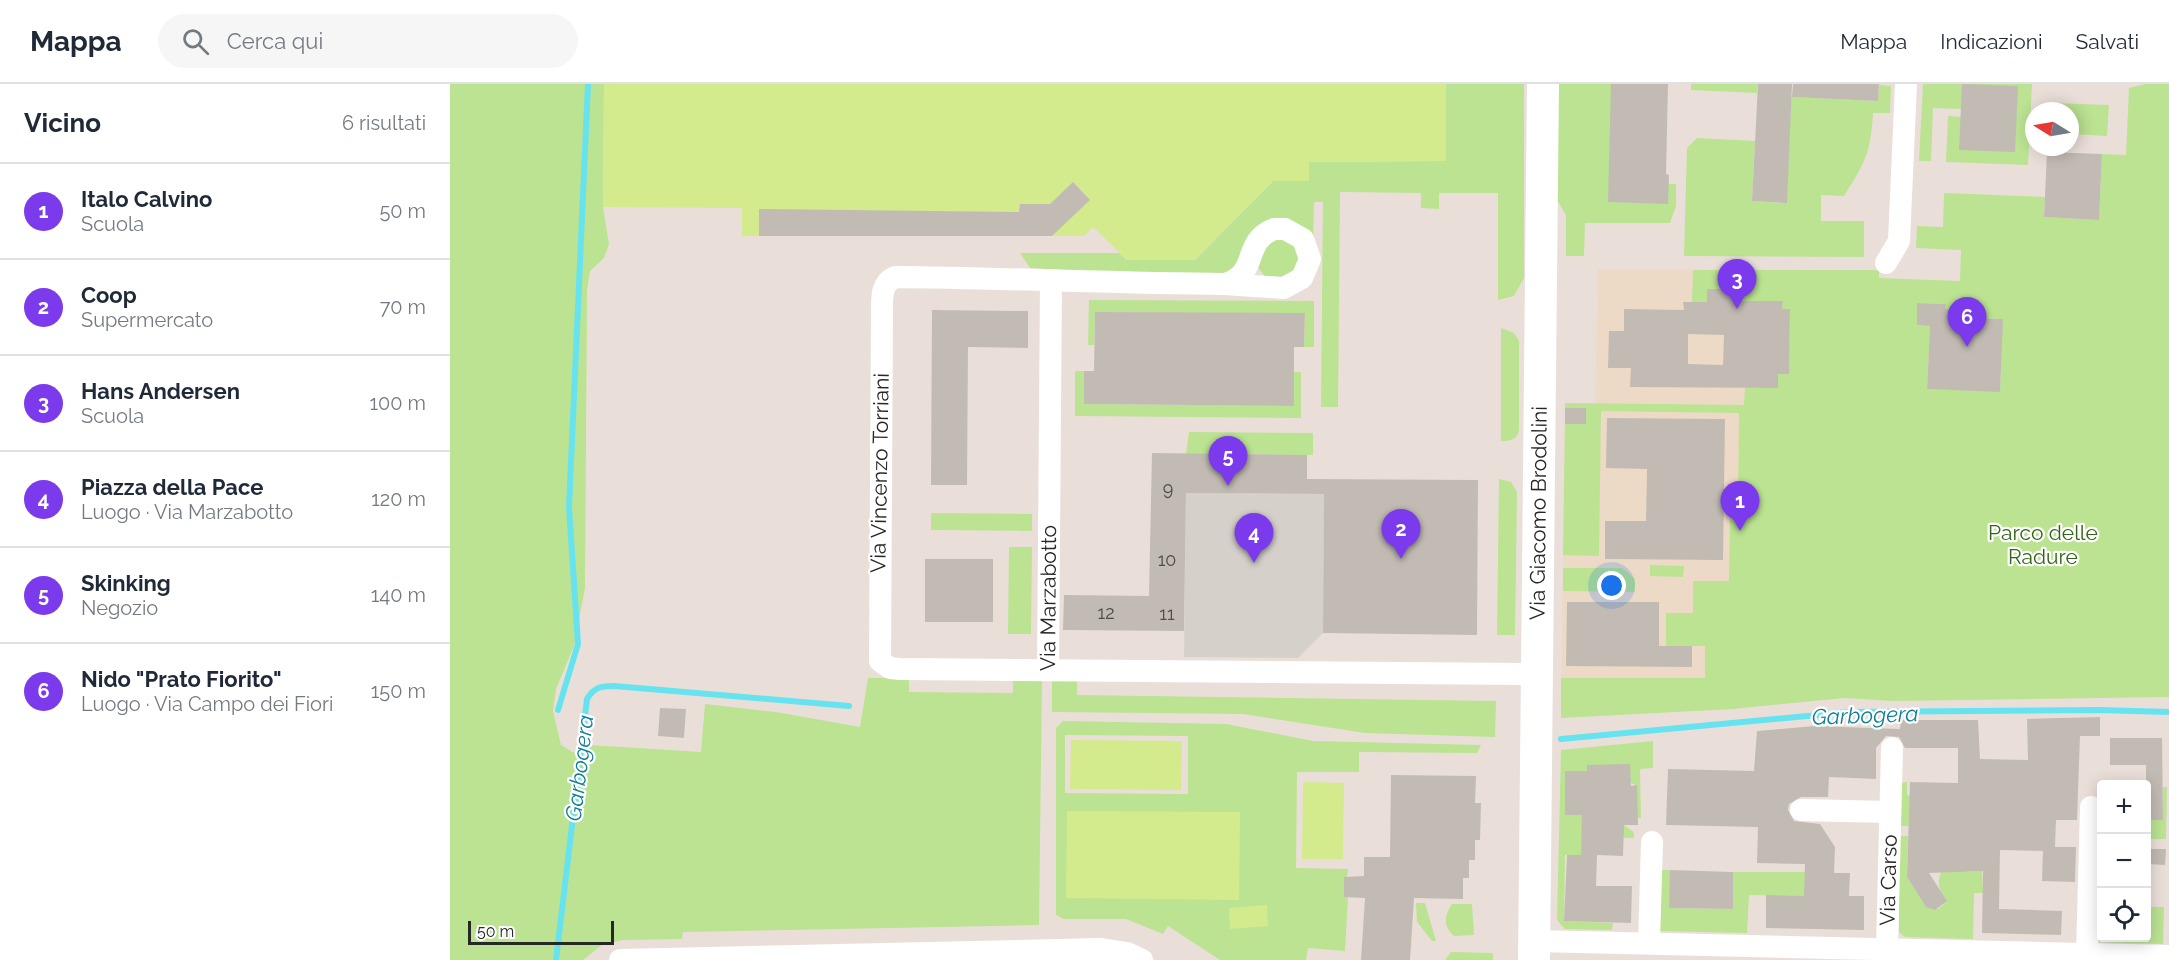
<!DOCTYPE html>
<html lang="it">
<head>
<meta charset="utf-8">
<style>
	:root { --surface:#fff; --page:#f6f6f7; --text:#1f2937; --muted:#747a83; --line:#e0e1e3; --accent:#7c3aed }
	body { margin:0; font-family:Raleway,sans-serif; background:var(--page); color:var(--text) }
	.controls { position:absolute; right:18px; bottom:18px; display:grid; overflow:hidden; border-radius:6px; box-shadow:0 3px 15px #0003 }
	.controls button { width:54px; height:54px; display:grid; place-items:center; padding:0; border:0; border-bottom:2px solid var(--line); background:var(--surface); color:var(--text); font:30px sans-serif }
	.compass { position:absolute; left:1575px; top:18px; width:54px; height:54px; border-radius:50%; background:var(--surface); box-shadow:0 3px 15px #0003; rotate:281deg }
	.scale { position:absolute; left:18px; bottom:15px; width:146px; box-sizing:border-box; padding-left:6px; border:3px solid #272727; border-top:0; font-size:16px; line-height:21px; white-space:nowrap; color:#272727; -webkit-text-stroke:4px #fff; paint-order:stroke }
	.you { position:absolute; left:1162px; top:502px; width:21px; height:21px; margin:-15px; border:4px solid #fff; border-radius:50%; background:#1a73e8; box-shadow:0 0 0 9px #1a73e833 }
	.badge { display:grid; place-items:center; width:39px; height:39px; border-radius:50%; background:var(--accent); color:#fff; font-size:20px; font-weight:700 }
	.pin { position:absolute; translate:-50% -50px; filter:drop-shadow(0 2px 3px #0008) }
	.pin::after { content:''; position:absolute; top:32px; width:21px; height:18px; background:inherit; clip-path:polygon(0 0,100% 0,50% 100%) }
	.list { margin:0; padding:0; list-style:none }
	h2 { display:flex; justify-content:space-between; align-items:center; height:78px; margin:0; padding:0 24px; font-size:26px }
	h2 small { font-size:20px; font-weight:400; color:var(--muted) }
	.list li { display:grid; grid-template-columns:39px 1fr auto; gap:18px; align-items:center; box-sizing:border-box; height:96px; padding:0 24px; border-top:2px solid var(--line) }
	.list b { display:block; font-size:22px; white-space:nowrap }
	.list p { margin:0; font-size:20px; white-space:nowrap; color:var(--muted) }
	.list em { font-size:20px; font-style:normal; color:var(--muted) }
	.icon { flex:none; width:33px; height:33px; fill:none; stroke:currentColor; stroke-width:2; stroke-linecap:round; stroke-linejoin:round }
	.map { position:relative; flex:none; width:1719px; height:876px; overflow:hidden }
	header { display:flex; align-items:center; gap:36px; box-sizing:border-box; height:84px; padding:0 30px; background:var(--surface); border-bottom:2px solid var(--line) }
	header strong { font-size:28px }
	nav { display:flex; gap:33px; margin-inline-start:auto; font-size:21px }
	.search { width:420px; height:54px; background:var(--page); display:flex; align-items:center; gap:15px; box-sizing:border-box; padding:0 21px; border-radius:33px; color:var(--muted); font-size:22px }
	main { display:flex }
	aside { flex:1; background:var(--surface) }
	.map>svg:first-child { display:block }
	.education { fill:#eddac6 }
	.green { fill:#bbe392; fill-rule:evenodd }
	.pitch { fill:#d3eb8d }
	.plaza { fill:#d6d0cb }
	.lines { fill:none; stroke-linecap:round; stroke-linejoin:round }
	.stream { stroke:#67e3f0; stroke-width:6 }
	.building { fill:#c2bbb4; fill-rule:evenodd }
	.street { stroke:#fff; stroke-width:22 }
	.secondary { stroke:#fff; stroke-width:32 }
	.labels { text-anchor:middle; stroke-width:4.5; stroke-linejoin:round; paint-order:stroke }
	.number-label { font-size:18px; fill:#4e4c4a }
	.street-label { font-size:21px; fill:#272727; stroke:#fff }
	.park-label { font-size:21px; fill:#346418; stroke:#fff }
	.water-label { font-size:22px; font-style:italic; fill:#0b7f98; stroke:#fff }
</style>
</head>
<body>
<header>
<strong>Mappa</strong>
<div class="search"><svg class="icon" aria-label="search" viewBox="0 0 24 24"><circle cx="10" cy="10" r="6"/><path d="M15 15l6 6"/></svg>Cerca qui</div>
<nav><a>Mappa</a><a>Indicazioni</a><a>Salvati</a></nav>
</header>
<main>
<aside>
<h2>Vicino<small>6 risultati</small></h2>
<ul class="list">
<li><span class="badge">1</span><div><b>Italo Calvino</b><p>Scuola</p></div><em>50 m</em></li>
<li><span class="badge">2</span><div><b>Coop</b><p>Supermercato</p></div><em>70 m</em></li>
<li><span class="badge">3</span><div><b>Hans Andersen</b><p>Scuola</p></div><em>100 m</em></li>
<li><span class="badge">4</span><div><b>Piazza della Pace</b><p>Luogo · Via Marzabotto</p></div><em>120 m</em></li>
<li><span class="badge">5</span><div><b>Skinking</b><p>Negozio</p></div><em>140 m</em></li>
<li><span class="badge">6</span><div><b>Nido &quot;Prato Fiorito&quot;</b><p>Luogo · Via Campo dei Fiori</p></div><em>150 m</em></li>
</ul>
</aside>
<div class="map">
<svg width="1719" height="876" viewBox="0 0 1719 876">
	<rect width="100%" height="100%" fill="#eadfd8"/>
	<!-- education -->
	<polygon class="education" points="1148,185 1429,186 1425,264 1490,565 1111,615 1115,319 1145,319"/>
	<!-- green -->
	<g class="green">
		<polygon points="0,0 154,0 153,123 159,160 154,174 140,187 137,206 135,504 124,562 106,605 103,627 111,661 136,676 139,661 251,668 255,620 326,628 410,643 418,594 459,594 459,608 563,609 563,595 592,596 589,841 233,848 232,855 173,856 152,861 133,876 0,876"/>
		<polygon points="996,0 1074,0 1074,194 1064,212 1048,216 1048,109 989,109 989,125 971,124 971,109 890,108 888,323 871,323 873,118 864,118 863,162 848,143 794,174 776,189 663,189 580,184 570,169 669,169 677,176 745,176 823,97 859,97 859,78 996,77"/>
		<polygon points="1108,0 1161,0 1219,100 1226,100 1226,122 1220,139 1135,139 1134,172 1116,172 1116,131 1107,116"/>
		<polygon points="1241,0 1308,0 1307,9 1241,6"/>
		<polygon points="1473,0 1582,0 1578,81 1496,78 1498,32 1514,33 1511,25 1483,24 1481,77 1469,77"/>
		<path d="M1695 0H1719V613L1443 617 1394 614 1283 625 1111 634V594H1255V562H1216V529H1243V497H1279L1280 431 1288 423 1289 329 1151 327 1149 472 1113 471 1115 340H1136V324H1115V319L1294 321 1295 304H1328V290H1339L1340 226 1332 225 1333 217H1281L1280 205H1257V218H1242L1243 186H1429V194L1510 197 1511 166 1466 164 1467 142 1493 143 1494 109 1595 113 1594 133 1649 136 1652 70 1676 71 1679 4ZM1468 219 1495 220V225L1509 226V234L1553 235 1530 280H1551L1550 308 1505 295 1504 306 1477 305 1480 242 1467 241Z"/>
		<path d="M1429 1 1441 2 1440 29H1423C1421 68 1415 79 1394 112L1371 111V137H1414V173L1234 172 1237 64 1247 54 1305 57 1302 117 1336 119 1341 13 1428 17Z"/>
		<polygon points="1600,19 1659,21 1657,52 1620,50 1620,27 1600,27"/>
		<polygon points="825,151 852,166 841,195 817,195 807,182 807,167"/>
		<polygon points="639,216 864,217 864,263 854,263 855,230 645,228 644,261 638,261"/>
		<path d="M1051 244 1064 249 1069 257V345C1068 356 1060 357 1051 357Z"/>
		<polygon points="625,287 634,287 634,320 844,322 844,288 851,288 851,334 625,332"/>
		<polygon points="739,348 863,349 863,371 736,370"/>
		<polygon points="1049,395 1061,398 1067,408 1065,551 1047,551"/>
		<polygon points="481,429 582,430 582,447 481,446"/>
		<polygon points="559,463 582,463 581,550 558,550"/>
		<polygon points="1200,481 1234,482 1233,493 1200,492"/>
		<polygon points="1113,484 1172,484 1185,495 1185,508 1113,507"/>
		<polygon points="602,596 627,596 627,611 1046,617 1045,653 915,649 793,630 602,628"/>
		<path d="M613 637 776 640 863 657 1031 661 1027 669 909 668V688H847L846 784 898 785 897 793H894V813H898L895 867 858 864 856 876H770L718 842 713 850 676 835H614L606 831V644ZM615 651 738 652V710L615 709Z"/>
		<path d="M1203 657V684L1190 685 1191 734H1187L1186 701 1137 681V687H1115V731C1140 730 1166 730 1184 749V754L1132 753 1131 771H1115L1114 837 1163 839 1162 846 1115 845 1107 836 1111 666Z"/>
		<polygon points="1457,698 1457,711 1531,743 1449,742 1450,699"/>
		<polygon points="1713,703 1717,703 1716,755 1697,755 1697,736 1713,735"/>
		<path d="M1449 752H1458L1457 793 1476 823 1488 825 1496 818C1480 790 1493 783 1516 769L1517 788 1532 787 1533 809H1524L1523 855 1455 853 1449 848Z"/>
		<polygon points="1210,786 1220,786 1220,824 1282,825 1283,788 1371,788 1354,812 1299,811 1297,849 1209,847"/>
		<polygon points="1645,813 1651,813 1652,854 1694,857 1697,823 1714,823 1713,860 1644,858"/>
		<polygon points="966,819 975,819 986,857 982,857 967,838"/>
		<path d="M1002 820H1022L1024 851 1004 852C993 843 994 831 1002 820Z"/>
		<polygon points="1001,868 1043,869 1043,876 995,876"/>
	</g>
	<!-- pitch -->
	<g class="pitch">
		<polygon points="154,0 996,0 996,77 859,78 859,97 823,97 745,176 677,176 643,143 634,152 292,152 292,124 153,123"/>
		<polygon points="621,656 732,657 731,706 620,705"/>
		<polygon points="853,698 894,699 893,775 852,775"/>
		<polygon points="617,727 790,728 789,816 616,814"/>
		<polygon points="817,821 818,842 780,845 779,824"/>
	</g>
	<!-- plaza -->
	<polygon class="plaza" points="736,409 874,410 873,549 848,574 734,573"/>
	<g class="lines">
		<!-- stream -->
		<g class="stream">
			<polyline points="108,626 128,560 119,423 138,0"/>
			<polyline points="1111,655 1400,628 1649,626 1719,628"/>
			<path d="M106 876 137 615C144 603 151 602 164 602L399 622"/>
		</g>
	</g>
	<!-- building -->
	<g class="building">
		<polygon points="1161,0 1218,0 1216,90 1219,91 1218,120 1158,118"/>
		<polygon points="1308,0 1342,0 1337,119 1302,117"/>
		<polygon points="1343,0 1429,0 1428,17 1342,13"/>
		<polygon points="1512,0 1568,2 1565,68 1509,66"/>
		<polygon points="1597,68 1652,70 1649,136 1594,133"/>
		<polygon points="623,98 640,116 602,152 309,152 309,125 569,128 570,120 600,120"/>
		<path d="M1257 205H1281V217H1333L1332 225H1340L1339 290H1328V304L1180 303 1181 284H1158L1159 247H1174V225L1234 226 1233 218H1257ZM1238 250 1274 251 1273 281 1238 280Z"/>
		<polygon points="1467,219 1496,220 1495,225 1509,226 1509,234 1553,235 1550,308 1477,305 1480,242 1467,241"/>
		<polygon points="482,226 578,227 578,264 518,263 517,401 481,401"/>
		<polygon points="645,228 855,229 854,263 844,263 844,322 634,320 634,287 644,287"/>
		<rect x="1115" y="324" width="21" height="16"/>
		<polygon points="1157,334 1275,335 1273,476 1155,475 1155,437 1196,437 1197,385 1156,384"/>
		<polygon points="702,369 857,371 857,395 1028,396 1027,551 873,549 874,410 736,409 734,547 613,546 614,511 699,512"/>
		<rect x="475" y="475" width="68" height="63"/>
		<polygon points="1117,518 1209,518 1209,562 1242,562 1242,583 1116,582"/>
		<polygon points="210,624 236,625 234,654 208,652"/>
		<polygon points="1650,633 1650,652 1630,652 1627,736 1606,736 1605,763 1626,763 1625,798 1592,797 1593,767 1550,766 1549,825 1612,827 1611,851 1532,849 1533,787 1479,789 1497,817 1485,826 1476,823 1457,793 1460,698 1508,699 1508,664 1455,664 1449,653 1436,652 1426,664 1426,695 1379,693 1378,713 1351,713 1339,720 1338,726 1344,737 1370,740 1385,763 1384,789 1400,789 1399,812 1414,812 1414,846 1316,844 1316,811 1354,812 1355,780 1307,779 1308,743 1216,741 1218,685 1304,687 1307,647 1364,642 1450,645 1451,636 1528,636 1530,675 1578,676 1577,635"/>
		<polygon points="1660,654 1712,654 1713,736 1696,736 1696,681 1660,681"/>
		<polygon points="1180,680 1181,702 1187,701 1188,741 1174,741 1173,772 1147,771 1146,802 1182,802 1181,839 1114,837 1117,771 1131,771 1132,731 1115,731 1115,687 1137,687 1137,681"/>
		<polygon points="941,691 1026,692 1025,719 1031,719 1030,756 1025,756 1025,776 1019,776 1019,794 1013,794 1013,815 964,814 960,876 911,876 915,814 894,813 894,793 914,792 914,773 940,773"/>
		<polygon points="1696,765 1716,765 1715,781 1696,780"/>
		<polygon points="1220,786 1283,788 1283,825 1219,824"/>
	</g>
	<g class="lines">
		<!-- street -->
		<g class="street">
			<path d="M824 145H835L853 155 860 175 852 194 834 204 775 200C810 190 791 158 824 145Z"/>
			<polyline points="1436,179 1449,157 1456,0"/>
			<path d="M775 200C664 199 555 194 445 193 432 199 432 211 432 224L430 577 440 584 450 585 1087 590"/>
			<path id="s1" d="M598 586 601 197"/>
			<polyline points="1351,726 1440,728"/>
			<polyline points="1085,857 1719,872"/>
			<polyline points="1199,859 1202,758"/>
			<path id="s2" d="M1437 865 1442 664"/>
			<polyline points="1637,870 1641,723"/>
			<polyline points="170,876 651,865 677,869 692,876"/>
		</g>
		<!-- secondary -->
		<path class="secondary" id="s3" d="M1084 876 1093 0"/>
	</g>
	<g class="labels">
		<!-- number labels -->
		<g class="number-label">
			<text x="718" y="411">9</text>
			<text x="717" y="482">10</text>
			<text x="656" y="535">12</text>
			<text x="717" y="536">11</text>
		</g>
		<!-- street labels -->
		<g class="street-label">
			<text transform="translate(430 389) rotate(-89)" y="7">Via Vincenzo Torriani</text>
			<text dy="7" stroke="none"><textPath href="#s3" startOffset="447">Via Giacomo Brodolini</textPath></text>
			<text dy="7" stroke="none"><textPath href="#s1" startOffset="72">Via Marzabotto</textPath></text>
			<text dy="7" stroke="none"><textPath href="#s2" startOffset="69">Via Carso</textPath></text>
		</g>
		<!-- park labels -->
		<g class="park-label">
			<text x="1593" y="456">Parco delle<tspan x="1593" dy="24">Radure</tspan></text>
		</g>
		<!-- water labels -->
		<g class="water-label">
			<text transform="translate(1415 631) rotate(-2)" y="8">Garbogera</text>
			<text transform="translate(129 684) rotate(-83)" y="8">Garbogera</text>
		</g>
	</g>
</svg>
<div class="controls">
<button>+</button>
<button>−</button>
<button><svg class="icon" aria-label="locate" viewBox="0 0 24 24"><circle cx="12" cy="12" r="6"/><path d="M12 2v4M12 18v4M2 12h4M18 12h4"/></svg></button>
</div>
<svg class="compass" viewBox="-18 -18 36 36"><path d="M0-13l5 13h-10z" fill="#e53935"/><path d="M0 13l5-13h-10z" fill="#747a83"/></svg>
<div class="scale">50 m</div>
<div class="you"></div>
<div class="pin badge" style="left:1290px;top:447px">1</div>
<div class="pin badge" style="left:951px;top:475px">2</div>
<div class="pin badge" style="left:1287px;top:225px">3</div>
<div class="pin badge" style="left:804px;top:479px">4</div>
<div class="pin badge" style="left:778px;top:402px">5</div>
<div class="pin badge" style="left:1517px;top:263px">6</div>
</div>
</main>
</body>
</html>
